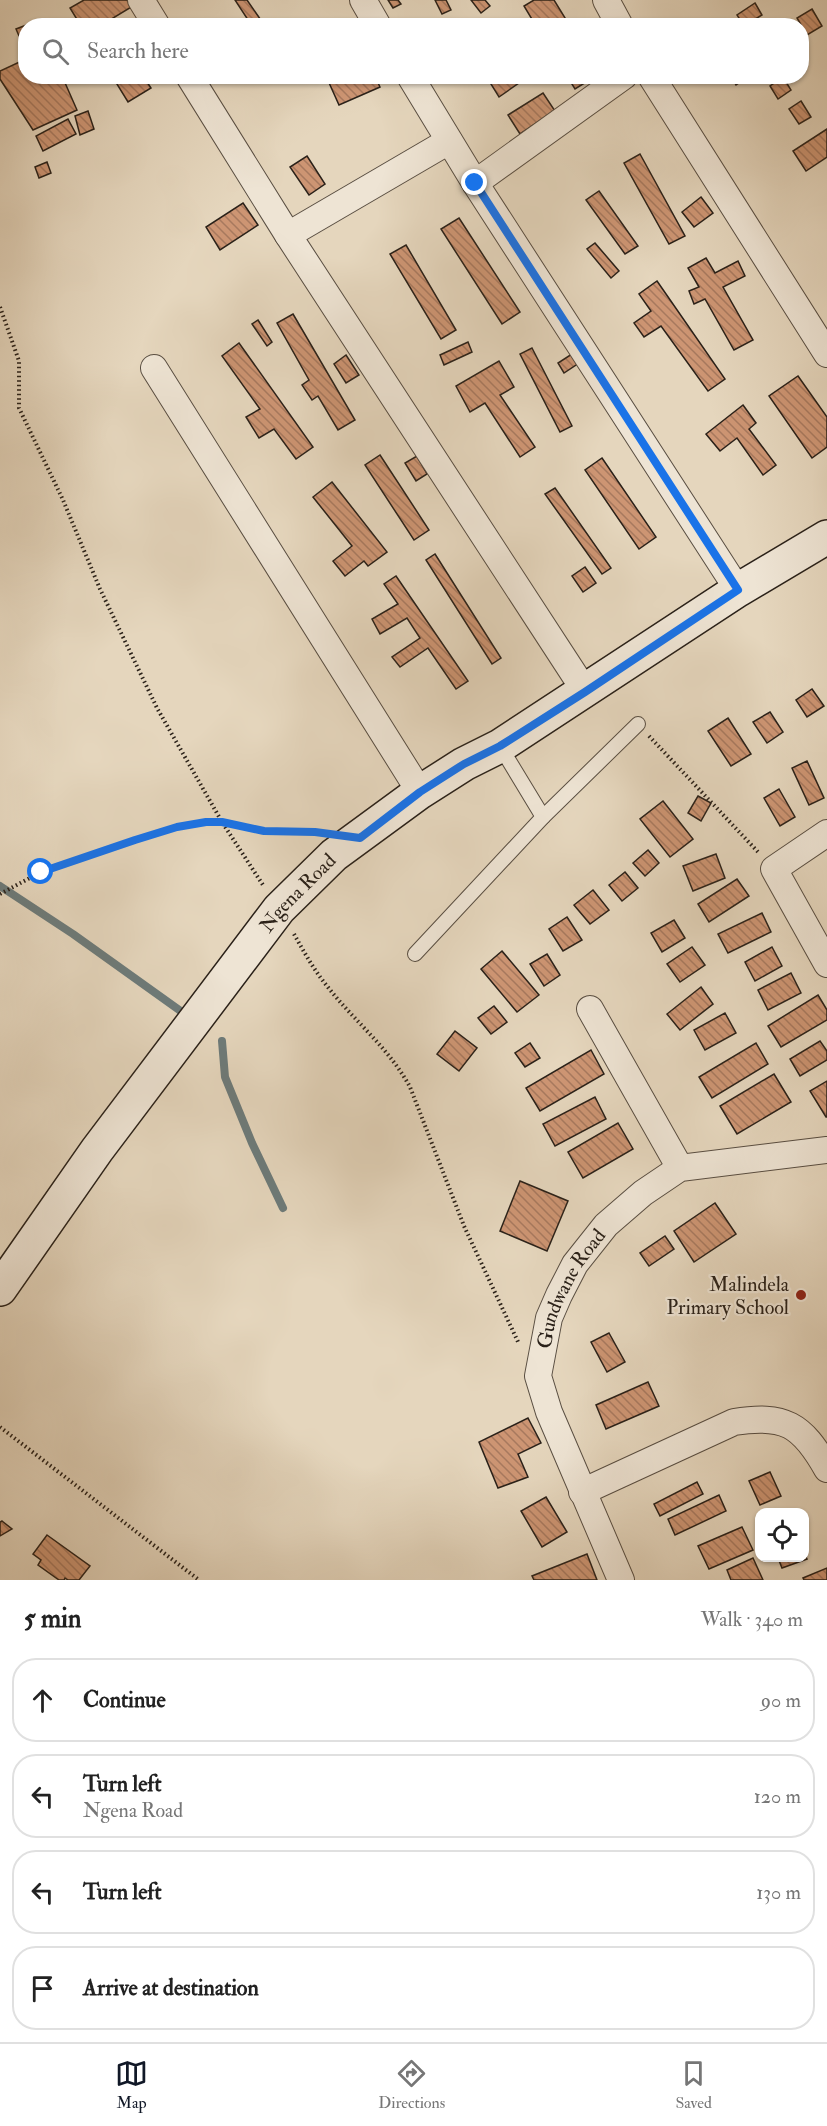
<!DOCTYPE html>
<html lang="en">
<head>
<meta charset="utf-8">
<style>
	:root { --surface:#fff; --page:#f2f2f2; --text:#222; --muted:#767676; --line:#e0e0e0; --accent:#111827 }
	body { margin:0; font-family:"IM FELL Double Pica",serif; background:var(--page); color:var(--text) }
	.controls { position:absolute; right:18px; bottom:18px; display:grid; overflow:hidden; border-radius:12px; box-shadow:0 2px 4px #0004 }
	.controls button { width:54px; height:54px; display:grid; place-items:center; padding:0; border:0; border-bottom:2px solid var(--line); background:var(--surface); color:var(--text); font:30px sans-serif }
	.stop { position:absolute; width:18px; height:18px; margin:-14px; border:4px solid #1a73e8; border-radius:50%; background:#fff }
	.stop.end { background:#1a73e8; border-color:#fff; box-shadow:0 2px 6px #0008 }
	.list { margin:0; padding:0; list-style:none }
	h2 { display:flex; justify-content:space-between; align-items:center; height:78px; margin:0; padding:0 24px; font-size:26px }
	h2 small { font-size:20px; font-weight:400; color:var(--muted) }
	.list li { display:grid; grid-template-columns:39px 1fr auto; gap:18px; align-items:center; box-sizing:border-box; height:84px; margin:0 12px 12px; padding:0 12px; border:2px solid var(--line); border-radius:24px }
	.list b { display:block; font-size:22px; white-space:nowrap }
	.list p { margin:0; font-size:20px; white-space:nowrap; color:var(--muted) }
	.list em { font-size:20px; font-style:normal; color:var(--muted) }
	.icon { flex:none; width:33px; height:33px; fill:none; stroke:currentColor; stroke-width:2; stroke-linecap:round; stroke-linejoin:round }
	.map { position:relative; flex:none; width:827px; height:1580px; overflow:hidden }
	.search { position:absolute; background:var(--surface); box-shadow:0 2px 4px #0004; left:18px; right:18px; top:18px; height:66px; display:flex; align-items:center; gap:15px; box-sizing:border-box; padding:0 21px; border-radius:24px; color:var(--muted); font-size:22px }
	.sheet { height:462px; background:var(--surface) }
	nav { display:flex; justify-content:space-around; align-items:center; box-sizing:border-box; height:84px; border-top:2px solid var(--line); background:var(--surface); font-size:16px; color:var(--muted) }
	nav a { display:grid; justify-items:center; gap:3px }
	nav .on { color:var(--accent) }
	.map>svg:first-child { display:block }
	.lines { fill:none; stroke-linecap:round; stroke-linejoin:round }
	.stream { stroke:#6d7b7a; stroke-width:8 }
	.building { fill:url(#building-back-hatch); stroke:#2a2119; stroke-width:1.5 }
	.lane-casing { stroke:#594e42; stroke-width:16 }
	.street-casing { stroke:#594e42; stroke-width:28 }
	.secondary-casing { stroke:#2a2119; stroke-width:36 }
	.path { stroke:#2a2119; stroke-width:4; stroke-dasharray:1.5 3; stroke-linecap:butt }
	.lane { stroke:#eee4d4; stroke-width:14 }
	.street { stroke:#eee4d4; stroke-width:26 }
	.secondary { stroke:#eee4d4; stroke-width:33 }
	.route { stroke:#1a73e8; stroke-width:8 }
	.poi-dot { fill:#8f2418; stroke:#eee4d4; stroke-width:2 }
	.labels { text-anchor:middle; stroke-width:4.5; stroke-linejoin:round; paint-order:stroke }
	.street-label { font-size:20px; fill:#2a2119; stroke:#eee4d4 }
	.poi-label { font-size:20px; fill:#2a2119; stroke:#eee4d4; text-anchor:end }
</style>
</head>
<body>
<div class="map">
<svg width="827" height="1580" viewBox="0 0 827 1580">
	<defs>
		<pattern id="building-back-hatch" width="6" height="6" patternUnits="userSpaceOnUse" patternTransform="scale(1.5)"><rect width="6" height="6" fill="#cd9573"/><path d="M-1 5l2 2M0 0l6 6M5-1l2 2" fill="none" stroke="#a7795e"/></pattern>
	</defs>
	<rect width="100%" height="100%" fill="#e5d6bd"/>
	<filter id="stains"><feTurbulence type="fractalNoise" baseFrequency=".00333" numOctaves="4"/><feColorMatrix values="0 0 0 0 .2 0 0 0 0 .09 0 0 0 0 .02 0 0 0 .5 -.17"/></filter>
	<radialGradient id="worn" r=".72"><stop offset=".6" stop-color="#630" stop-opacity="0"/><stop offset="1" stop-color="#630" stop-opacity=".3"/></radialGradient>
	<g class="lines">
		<!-- stream -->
		<g class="stream">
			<polyline points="0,886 73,934 182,1012"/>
			<polyline points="222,1041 225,1077 252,1143 283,1208"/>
		</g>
	</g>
	<!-- building -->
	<g class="building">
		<polygon points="84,0 129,0 133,6 108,21 110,26 81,26 70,8"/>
		<polygon points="235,0 247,0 265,26 252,26"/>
		<polygon points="388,0 398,0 401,4 393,8"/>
		<polygon points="435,0 446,0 451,10 442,14"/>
		<polygon points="471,0 485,0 490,6 481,13"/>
		<polygon points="534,0 554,0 570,26 536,26 524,6"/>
		<polygon points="755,3 762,15 744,26 737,15"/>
		<polygon points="812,9 822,26 807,35 797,18"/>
		<polygon points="37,21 39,26 26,26 26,52 16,29"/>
		<polygon points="26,59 26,76 62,76 77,110 33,130 0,79 0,71"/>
		<polygon points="112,76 156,76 147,82 151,88 128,102"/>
		<polygon points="326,76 375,76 380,87 339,105"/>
		<polygon points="486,76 529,76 499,97"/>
		<polygon points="567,76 596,76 575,89"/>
		<polygon points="731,76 749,76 736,85"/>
		<polygon points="783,77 791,90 778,99 770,86"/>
		<polygon points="543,93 555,111 520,134 508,115"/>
		<polygon points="801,101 811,117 799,124 789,109"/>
		<polygon points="88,111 94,129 80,135 75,116"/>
		<polygon points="68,119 76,134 43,151 36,136"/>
		<polygon points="827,129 827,157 806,171 793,151"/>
		<polygon points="640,154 685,236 669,244 624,163"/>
		<polygon points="307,156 325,184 309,195 290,167"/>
		<polygon points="47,162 51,173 39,178 35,167"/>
		<polygon points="599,191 638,246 625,254 586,200"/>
		<polygon points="701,197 713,213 694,227 682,212"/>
		<polygon points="243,203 258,225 220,250 206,227"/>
		<polygon points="459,218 520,312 502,324 441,229"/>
		<polygon points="595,243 619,271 611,278 587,249"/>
		<polygon points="406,245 456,330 441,339 390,254"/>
		<polygon points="706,258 715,273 738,261 745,276 723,287 753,340 734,350 705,299 694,304 689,291 699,287 688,268"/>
		<polygon points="657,281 725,379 708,391 661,326 644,337 634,323 651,311 639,294"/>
		<polygon points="293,314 355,420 338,430 318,396 312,400 302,385 309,380 277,323"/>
		<polygon points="258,320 272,342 267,346 252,324"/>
		<polygon points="468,342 472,352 444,365 440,355"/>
		<polygon points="239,343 313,447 296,459 274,429 259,438 246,417 260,409 222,356"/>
		<polygon points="532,348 572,426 560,432 520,354"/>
		<polygon points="575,352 582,361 564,373 558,363"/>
		<polygon points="346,355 359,375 346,383 334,364"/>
		<polygon points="499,361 514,387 500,395 535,447 520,457 485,403 470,412 456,386"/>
		<polygon points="798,376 827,417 827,447 812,458 769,396"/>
		<polygon points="743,405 756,423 749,429 776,465 763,475 737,438 720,451 706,434"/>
		<polygon points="380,455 429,530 414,540 365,465"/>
		<polygon points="417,456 427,474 416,481 405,463"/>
		<polygon points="602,458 656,537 639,549 585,470"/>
		<polygon points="332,482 387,552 368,566 364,561 345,576 333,561 352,546 313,497"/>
		<polygon points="555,488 611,568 602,574 545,494"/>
		<polygon points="435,554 501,658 492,664 426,560"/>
		<polygon points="585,567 596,583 583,592 572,576"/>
		<polygon points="396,576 468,681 456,689 428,648 400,667 392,657 420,638 407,618 380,634 372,619 398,604 384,584"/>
		<polygon points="812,689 824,706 807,717 796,700"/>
		<polygon points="770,712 783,732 767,743 753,722"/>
		<polygon points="728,718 751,754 731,766 708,731"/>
		<polygon points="807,761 824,798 809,805 792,768"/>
		<polygon points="779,789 795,817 780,826 764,798"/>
		<polygon points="698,796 711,803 701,821 688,813"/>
		<polygon points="663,801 693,839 670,857 640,819"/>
		<polygon points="648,850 659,863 645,876 633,863"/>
		<polygon points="716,854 725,878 693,891 683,866"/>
		<polygon points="625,872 638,888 622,901 609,885"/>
		<polygon points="737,879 749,896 709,922 698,904"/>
		<polygon points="593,890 609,910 590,924 574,905"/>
		<polygon points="762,913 771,932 728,953 718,934"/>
		<polygon points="567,917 582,940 563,951 549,929"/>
		<polygon points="674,920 685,938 662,952 651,933"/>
		<polygon points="692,947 705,965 680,982 667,964"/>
		<polygon points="772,947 782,966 755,981 745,962"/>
		<polygon points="502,951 539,995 517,1012 481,969"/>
		<polygon points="547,954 560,975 544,986 530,964"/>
		<polygon points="791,973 801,993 768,1010 758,990"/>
		<polygon points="701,987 713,1004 680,1030 667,1014"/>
		<polygon points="818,995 827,1010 827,1020 781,1047 768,1026"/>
		<polygon points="494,1006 507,1022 491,1034 478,1018"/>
		<polygon points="725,1013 736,1033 705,1050 694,1030"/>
		<polygon points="455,1031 477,1048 459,1071 437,1054"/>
		<polygon points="820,1041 827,1051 827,1060 800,1076 790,1059"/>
		<polygon points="530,1043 540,1058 525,1067 515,1053"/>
		<polygon points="756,1043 768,1064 712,1098 699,1077"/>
		<polygon points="591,1050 604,1074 540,1111 526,1088"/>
		<polygon points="774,1074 791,1102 737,1134 720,1106"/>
		<polygon points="827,1081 827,1117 826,1117 810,1091"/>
		<polygon points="595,1097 606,1119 555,1146 543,1124"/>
		<polygon points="618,1123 633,1149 583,1178 568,1152"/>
		<polygon points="520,1181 568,1201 547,1251 500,1231"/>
		<polygon points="715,1203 736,1234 694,1262 674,1231"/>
		<polygon points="665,1236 674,1249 649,1266 640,1253"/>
		<polygon points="609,1333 625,1362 607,1372 591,1342"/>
		<polygon points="648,1382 659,1406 606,1429 596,1405"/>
		<polygon points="528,1418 541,1443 518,1454 528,1477 498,1488 479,1442"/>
		<polygon points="770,1472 781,1496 760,1505 749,1481"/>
		<polygon points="697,1482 703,1494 660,1516 654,1504"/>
		<polygon points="719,1495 726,1511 675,1535 668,1519"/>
		<polygon points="546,1497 567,1532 542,1547 521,1511"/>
		<polygon points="2,1521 12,1529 0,1536 0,1522"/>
		<polygon points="742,1527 753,1550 709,1569 698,1546"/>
		<polygon points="47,1535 90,1566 79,1580 68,1580 65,1578 64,1580 59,1580 38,1565 41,1560 33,1554"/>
		<polygon points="804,1553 807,1559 782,1568 778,1558 804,1558"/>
		<polygon points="587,1554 597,1580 534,1580 532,1576"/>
		<polygon points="753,1558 763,1580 731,1580 727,1570"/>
		<polygon points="827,1568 827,1580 804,1580 803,1578"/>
	</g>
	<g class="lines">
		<!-- lane casing -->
		<g class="lane-casing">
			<g id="lane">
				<polyline points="500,746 543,817"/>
				<polyline points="415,954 543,817 638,724"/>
			</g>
		</g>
		<!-- street casing -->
		<g class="street-casing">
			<g id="street">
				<polyline points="141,0 157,26"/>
				<polyline points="363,0 378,26"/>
				<polyline points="606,0 620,26"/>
				<polyline points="189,76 288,235 585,691"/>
				<polyline points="410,76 475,183 738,590"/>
				<polyline points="651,76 827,354"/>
				<polyline points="475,183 624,76"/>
				<polyline points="288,235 449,141"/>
				<polyline points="154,368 420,792"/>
				<polyline points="827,833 774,869 827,964"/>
				<polyline points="590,1009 680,1168"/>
				<path d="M582 1492 734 1422C784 1414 802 1424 827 1469"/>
				<path id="s1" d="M621 1580 549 1412 538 1376 549 1318 559 1295 575 1264 606 1225 643 1193 680 1168 827 1150"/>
			</g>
		</g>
		<!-- secondary casing -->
		<g class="secondary-casing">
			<g id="secondary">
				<path id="s2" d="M0 1289 97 1150 279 909 334 855 420 792 464 764 500 746 738 590 827 537"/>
			</g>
		</g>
		<!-- path -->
		<g class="path">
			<polyline points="0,307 19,361 19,408 63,500 100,589 157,708 222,822 263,885"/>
			<polyline points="649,736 759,853"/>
			<polyline points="0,894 41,872 177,827 205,822 222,822 264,831 318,832"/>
			<path d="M294 934C304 952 314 970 327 986 354 1021 389 1048 410 1087L464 1226 519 1344"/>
			<polyline points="0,1427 199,1580"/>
		</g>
		<!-- lane -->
		<use href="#lane" class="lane"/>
		<!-- street -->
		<use href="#street" class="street"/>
		<!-- secondary -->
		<use href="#secondary" class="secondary"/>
	</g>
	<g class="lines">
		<!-- route -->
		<polyline class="route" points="41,872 135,840 177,827 206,822 222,822 264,831 315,832 360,838 420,792 464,764 500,746 585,692 738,590 475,183"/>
	</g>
	<!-- markers -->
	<circle class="poi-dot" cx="801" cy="1295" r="6"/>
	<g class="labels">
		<!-- street labels -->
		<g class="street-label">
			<text dy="7" stroke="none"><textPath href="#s2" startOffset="496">Ngena Road</textPath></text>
			<text dy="7" stroke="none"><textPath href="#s1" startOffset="315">Gundwane Road</textPath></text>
		</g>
		<!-- poi labels -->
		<g class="poi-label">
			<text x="789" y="1291">Malindela<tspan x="789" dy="23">Primary School</tspan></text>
		</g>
	</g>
	<rect width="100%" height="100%" filter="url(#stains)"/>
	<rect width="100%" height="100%" fill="url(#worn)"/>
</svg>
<div class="controls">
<button><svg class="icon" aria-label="locate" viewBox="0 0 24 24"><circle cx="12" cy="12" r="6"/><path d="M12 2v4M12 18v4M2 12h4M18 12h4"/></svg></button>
</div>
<div class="stop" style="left:41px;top:872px"></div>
<div class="stop end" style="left:475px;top:183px"></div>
<div class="search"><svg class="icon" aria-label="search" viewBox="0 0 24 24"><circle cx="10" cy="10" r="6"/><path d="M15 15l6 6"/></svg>Search here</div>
</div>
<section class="sheet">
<h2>5 min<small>Walk · 340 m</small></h2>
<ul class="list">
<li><svg class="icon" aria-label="ahead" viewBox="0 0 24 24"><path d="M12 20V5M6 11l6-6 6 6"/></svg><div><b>Continue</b></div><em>90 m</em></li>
<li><svg class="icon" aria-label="left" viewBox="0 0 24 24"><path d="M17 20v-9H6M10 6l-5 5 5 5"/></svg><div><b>Turn left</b><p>Ngena Road</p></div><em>120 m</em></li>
<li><svg class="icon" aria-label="left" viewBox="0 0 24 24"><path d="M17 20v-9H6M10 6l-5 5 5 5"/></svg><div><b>Turn left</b></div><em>130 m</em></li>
<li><svg class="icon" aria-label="arrive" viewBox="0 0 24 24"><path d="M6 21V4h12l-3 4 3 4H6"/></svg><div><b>Arrive at destination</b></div></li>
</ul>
</section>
<nav>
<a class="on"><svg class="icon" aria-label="map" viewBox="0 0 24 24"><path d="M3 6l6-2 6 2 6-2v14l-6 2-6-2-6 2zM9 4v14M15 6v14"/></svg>Map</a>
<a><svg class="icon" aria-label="directions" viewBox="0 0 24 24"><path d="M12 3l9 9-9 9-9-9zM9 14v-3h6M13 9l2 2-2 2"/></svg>Directions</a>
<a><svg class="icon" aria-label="saved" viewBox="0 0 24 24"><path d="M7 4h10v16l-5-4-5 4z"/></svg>Saved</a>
</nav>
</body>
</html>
